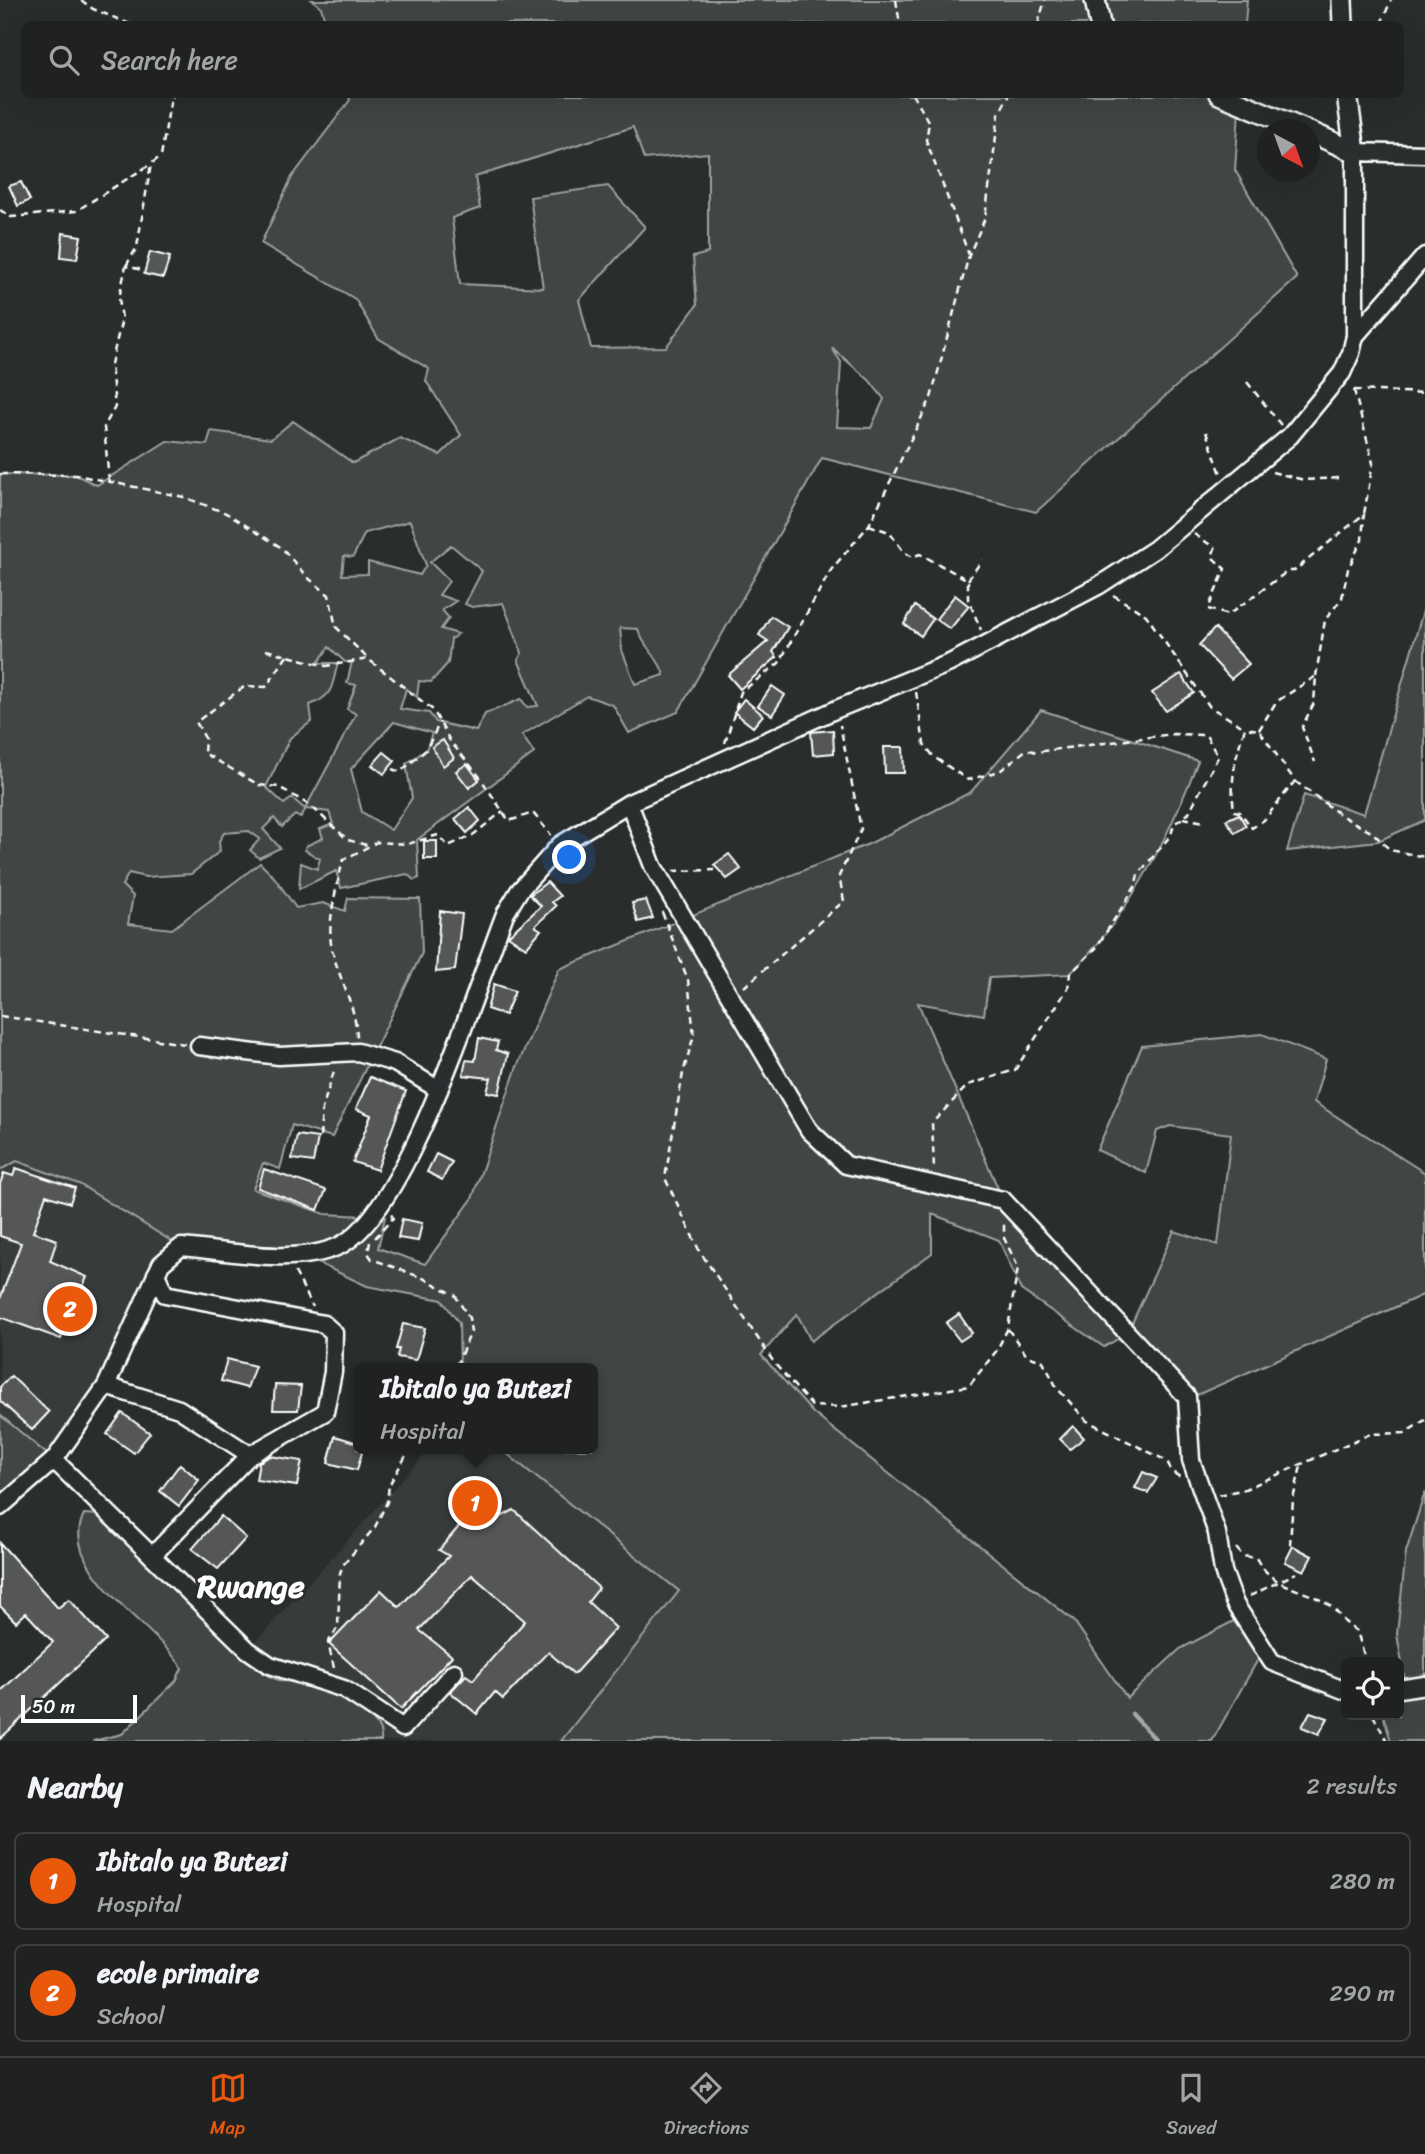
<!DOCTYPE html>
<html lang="en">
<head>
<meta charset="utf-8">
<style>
	:root { --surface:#202222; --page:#282a2a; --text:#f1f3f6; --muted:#a2a4a5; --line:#3d3f40; --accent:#ea580c }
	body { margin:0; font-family:Sriracha,sans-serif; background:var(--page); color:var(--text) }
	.controls { position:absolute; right:21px; bottom:21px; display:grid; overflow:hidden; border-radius:10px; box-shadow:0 7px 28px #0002 }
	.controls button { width:63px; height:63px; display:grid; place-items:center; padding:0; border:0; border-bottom:2px solid var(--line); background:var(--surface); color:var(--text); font:35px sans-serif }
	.compass { position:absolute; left:1257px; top:119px; width:63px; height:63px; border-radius:50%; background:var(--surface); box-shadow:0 7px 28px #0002; rotate:139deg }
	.scale { position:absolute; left:21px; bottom:18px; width:116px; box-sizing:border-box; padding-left:7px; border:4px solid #fff; border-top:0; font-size:19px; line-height:24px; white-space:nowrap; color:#fff; -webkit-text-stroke:5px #2a2d2e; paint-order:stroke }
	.you { position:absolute; left:570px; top:858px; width:24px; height:24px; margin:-18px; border:5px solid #fff; border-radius:50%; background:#1a73e8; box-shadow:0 0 0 10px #1a73e833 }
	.badge { display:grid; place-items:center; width:46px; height:46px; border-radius:50%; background:var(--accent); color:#fff; font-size:23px; font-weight:700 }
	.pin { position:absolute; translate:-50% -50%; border:4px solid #fff; box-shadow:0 2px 7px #0006 }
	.popup { position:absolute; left:353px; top:1363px; width:245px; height:91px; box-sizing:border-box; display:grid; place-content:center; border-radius:10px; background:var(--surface); filter:drop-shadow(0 2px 5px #0005); font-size:23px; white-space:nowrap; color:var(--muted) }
	.popup b { font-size:26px; color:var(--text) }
	.popup::after { content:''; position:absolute; left:50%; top:100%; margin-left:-14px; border:14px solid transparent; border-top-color:var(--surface) }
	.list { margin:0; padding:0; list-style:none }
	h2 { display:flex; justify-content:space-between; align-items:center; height:91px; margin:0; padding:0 28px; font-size:30px }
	h2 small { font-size:23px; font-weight:400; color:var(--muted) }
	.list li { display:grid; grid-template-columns:46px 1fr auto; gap:21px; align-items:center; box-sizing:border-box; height:98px; margin:0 14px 14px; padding:0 14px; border:2px solid var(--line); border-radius:10px }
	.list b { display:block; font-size:26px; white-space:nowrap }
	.list p { margin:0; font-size:23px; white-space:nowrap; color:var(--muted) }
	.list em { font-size:23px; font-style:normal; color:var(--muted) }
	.icon { flex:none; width:38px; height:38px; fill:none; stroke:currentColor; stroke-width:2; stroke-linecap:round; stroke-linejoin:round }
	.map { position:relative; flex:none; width:1425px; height:1741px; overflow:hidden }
	.search { position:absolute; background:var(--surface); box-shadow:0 7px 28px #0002; left:21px; right:21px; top:21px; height:77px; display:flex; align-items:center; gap:18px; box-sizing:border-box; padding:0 24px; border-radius:10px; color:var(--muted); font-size:26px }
	.sheet { height:315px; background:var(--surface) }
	nav { display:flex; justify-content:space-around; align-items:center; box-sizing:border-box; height:98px; border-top:2px solid var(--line); background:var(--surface); font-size:19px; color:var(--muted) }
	nav a { display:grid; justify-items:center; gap:4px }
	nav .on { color:var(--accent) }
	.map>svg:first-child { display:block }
	.built { fill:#373a3b }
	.green { fill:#414445; stroke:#a0a2a2; stroke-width:2; fill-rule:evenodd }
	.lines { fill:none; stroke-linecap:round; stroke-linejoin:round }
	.stream { stroke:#a6a7a7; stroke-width:4.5 }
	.building { fill:#555758; stroke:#fff; stroke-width:2 }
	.minor-casing { stroke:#fff; stroke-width:21 }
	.tertiary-casing { stroke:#fff; stroke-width:24 }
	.path { stroke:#fff; stroke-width:2.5; stroke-dasharray:7 5; stroke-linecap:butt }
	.minor { stroke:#2a2d2e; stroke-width:16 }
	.tertiary { stroke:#2a2d2e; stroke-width:19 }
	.labels { text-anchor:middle; stroke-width:5; stroke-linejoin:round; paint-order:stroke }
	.district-label { font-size:32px; font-weight:bold; fill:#fff; stroke:#2a2d2e }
</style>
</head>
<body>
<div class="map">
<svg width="1425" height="1741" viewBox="0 0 1425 1741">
	<rect width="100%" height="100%" fill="#2a2d2e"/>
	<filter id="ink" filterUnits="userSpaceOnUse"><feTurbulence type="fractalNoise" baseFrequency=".0143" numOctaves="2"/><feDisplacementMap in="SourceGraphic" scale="14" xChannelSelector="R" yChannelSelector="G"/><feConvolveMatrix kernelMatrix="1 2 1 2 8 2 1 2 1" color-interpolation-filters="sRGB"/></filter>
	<g filter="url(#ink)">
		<!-- built -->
		<g class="built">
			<polygon points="17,1161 79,1184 181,1247 161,1263 106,1386 54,1460 0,1415 0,1170"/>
			<polygon points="430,1449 501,1449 679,1591 561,1741 309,1741 336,1686 248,1650"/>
		</g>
		<!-- green -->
		<g class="green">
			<polygon points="312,0 1247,0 1245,24 326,24 321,7"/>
			<path d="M348 95H1240L1235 170 1297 278 1036 512 822 458 678 712 629 733 613 705 587 696 522 735 534 753 417 840 419 878 414 880 407 874 341 888 336 871 299 889 301 863 317 869 320 859 305 850 306 846 323 838 320 829 333 824 329 812 306 809 300 818 295 815 282 827 274 818 263 829 280 848 259 858 250 850 260 839 249 831 224 833 219 841 220 851 191 874 145 877 129 873 122 885 133 896 128 924 172 929 260 863 274 877 296 908 323 903 345 911 348 898 420 899 422 953 332 1137 292 1125 280 1169 263 1163 253 1189 325 1214 385 1217 378 1248 425 1264 472 1199 516 1069 559 969 871 843 971 792 1041 710 1198 761C1169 837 1129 916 1070 974L989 978 984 1015 918 1003 1003 1200 1128 1332 1174 1231 1218 1245 1231 1134 1170 1126 1157 1131 1146 1173 1097 1150 1142 1046 1262 1034 1326 1059 1314 1102 1425 1173V1294L1190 1398 1128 1333 1104 1347 1021 1290 999 1240 932 1214V1253L811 1341 797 1314 761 1355 813 1413 1074 1621 1127 1698 1180 1649 1243 1616 1265 1647 1212 1741H561L679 1591 501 1449H592V1368H460L459 1323 442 1300 367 1286 303 1256 181 1247 79 1184 17 1161 0 1170V474L76 475 97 485 167 441 207 445 211 431 271 439 293 421 353 463 400 438 440 455 461 435 426 381 429 369 378 338 355 299 261 243 292 177 350 100ZM633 127 644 159 708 153V253L693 257 697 305 666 347 591 348 579 300 645 227 608 186 530 197 543 288 460 284 452 218 480 208 475 177ZM832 348 869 380 884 399 871 428 837 427 841 362ZM410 521 426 565 420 575 368 562V574L342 575 344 556 353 557 365 533ZM451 545 482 571 465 604 472 607 503 603 522 653 518 660 538 706 527 707 521 699 485 714 476 731 436 722 429 713 400 709 406 689 417 697 419 681 431 682 448 663 451 639 458 634 441 629 449 618 442 610 456 601 439 595 449 581 430 562ZM620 628 638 629C643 648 659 656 664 675L635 684 622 650ZM329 647 345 662H352L347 683 356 685 347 709 356 714 305 809 292 798 284 804 266 787 290 738 312 721 310 705C335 695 331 686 338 663H318ZM394 722 432 733 426 750 406 764 412 798 391 830 362 812 351 769ZM233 1041 293 1050 340 1045 294 1056Z"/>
			<polygon points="1425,604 1425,820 1378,841 1287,851 1304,795 1364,814"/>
			<polygon points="0,1415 54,1460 0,1507"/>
			<polygon points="1425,1492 1425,1682 1406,1687 1397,1634 1406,1552"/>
			<path d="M84 1514 99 1515 111 1522C138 1548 167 1574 192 1601 216 1627 238 1659 269 1676 284 1684 296 1681 311 1683 332 1687 385 1716 381 1741H93L122 1734 176 1681 182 1668C156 1625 56 1570 84 1514Z"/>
			<polygon points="1425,1684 1425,1741 1391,1741 1383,1715 1399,1715 1399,1690"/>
		</g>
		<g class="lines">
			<!-- stream -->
			<polyline class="stream" points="1132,1714 1157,1741"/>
		</g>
		<!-- building -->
		<g class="building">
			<polygon points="21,182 30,200 18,206 9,186"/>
			<polygon points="63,233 81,236 77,259 61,257"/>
			<polygon points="150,252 170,257 163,278 144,274"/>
			<polygon points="955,595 969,606 950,629 936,619"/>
			<polygon points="915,606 933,619 921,636 904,624"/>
			<polygon points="771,616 788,627 773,652 777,657 740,689 728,675 768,641 759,635"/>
			<polygon points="1215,628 1249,664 1231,679 1199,645"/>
			<polygon points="1181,674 1194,693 1166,711 1152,693"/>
			<polygon points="772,686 785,695 772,715 758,706"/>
			<polygon points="744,699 763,715 753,727 734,712"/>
			<polygon points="833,730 834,753 813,755 811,732"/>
			<polygon points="443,740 454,758 443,766 432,747"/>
			<polygon points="884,747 903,747 904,773 885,773"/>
			<polygon points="384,752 395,761 384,774 372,765"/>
			<polygon points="467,764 479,780 469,788 456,771"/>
			<polygon points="469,807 480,821 467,833 455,819"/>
			<polygon points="1239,814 1246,826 1235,833 1226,820"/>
			<rect x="424" y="841" width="13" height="18"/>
			<polygon points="729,854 741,869 727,879 714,865"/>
			<polygon points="547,882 560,896 552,902 556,906 535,926 541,930 526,948 508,936 541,906 530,895"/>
			<polygon points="646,900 653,918 638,922 632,903"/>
			<polygon points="440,911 462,914 455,970 436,972"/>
			<polygon points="494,984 515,991 505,1015 487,1009"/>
			<polygon points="479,1038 498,1042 496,1050 508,1054 499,1094 487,1092 491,1078 463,1075 466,1060 475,1061"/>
			<polygon points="370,1077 406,1091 377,1170 353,1162 371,1115 356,1109"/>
			<polygon points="297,1135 318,1138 313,1162 292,1159"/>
			<polygon points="436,1154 452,1162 442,1180 427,1172"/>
			<polygon points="16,1168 75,1188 70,1203 46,1195 33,1232 57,1240 50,1261 87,1277 61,1339 0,1317 0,1299 21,1243 0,1236 0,1184 4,1173 13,1176"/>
			<polygon points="264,1169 326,1190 318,1210 258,1188"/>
			<polygon points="402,1219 422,1223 418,1241 398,1238"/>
			<polygon points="959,1314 972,1333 960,1341 946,1323"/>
			<polygon points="403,1324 425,1328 416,1360 397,1357 399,1349 396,1349"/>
			<polygon points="227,1359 255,1366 247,1388 221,1381"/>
			<polygon points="11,1376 49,1412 32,1430 0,1401 0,1387"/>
			<polygon points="275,1385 301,1386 298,1410 273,1410"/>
			<polygon points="122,1413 150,1433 134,1453 107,1434"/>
			<polygon points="1073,1426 1084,1438 1070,1449 1060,1439"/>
			<polygon points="335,1436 358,1443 358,1449 363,1449 357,1470 328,1463"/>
			<polygon points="270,1456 302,1461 297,1486 256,1480 259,1462"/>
			<polygon points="180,1464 199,1480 179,1506 160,1491"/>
			<polygon points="1143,1472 1157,1478 1148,1493 1135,1488"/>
			<polygon points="514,1510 599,1588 588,1602 616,1628 574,1674 548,1652 503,1699 495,1692 477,1714 450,1692 466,1675 473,1680 525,1621 472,1575 419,1630 452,1656 401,1709 329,1644 381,1590 399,1607 449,1556 439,1550 468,1516 483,1526"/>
			<polygon points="221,1516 246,1538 218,1569 192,1549"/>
			<polygon points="0,1543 58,1608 69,1599 106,1640 0,1739 0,1692 53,1642 26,1613 16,1622 0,1606"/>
			<polygon points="1293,1546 1312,1556 1304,1571 1285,1562"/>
			<polygon points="1310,1712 1328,1718 1319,1734 1302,1727"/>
		</g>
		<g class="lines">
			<!-- minor casing -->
			<g class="minor-casing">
				<g id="minor">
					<polyline points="1355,336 1425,256"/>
					<polyline points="629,803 653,866 809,1130 846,1165 1003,1200 1187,1397 1191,1460 1217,1533 1223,1571 1235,1604 1272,1662 1346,1691"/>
					<polyline points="199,1046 279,1056 358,1052 395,1063 439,1090"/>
					<polyline points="106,1386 179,1409 250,1455 325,1412 333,1372 334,1333 324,1324 165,1294 156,1274"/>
					<polyline points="0,1507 54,1460"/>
					<polyline points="152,1556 250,1455"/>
					<path d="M454 1672 403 1728 344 1689 270 1665 248 1650 54 1460 106 1386 161 1264 181 1247C228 1251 296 1266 339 1246 407 1214 476 987 505 914L519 891 560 845 629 803 837 709 950 663 1098 586 1155 549 1290 436 1342 373 1351 353 1355 336V152L1425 154"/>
					<polyline points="1399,1689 1425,1685"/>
				</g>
			</g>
			<!-- tertiary casing -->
			<g class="tertiary-casing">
				<g id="tertiary">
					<polyline points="1095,0 1100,24"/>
					<polyline points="1342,0 1343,24"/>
					<polyline points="1219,94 1305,130"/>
					<polyline points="1347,94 1355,152"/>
					<polyline points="1310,132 1355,152"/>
				</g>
			</g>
			<!-- path -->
			<g class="path">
				<polyline points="81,0 93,9 130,24"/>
				<polyline points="896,0 900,24"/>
				<polyline points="1038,24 1045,0"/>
				<polyline points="1381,24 1391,0"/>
				<polyline points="913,94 929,123 926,140 969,255"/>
				<polyline points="0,210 11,217 76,211 151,164"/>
				<polyline points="126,266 137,247 151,164 161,156 171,97 174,94"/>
				<polyline points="1247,382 1281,425"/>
				<polyline points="1354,390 1425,393"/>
				<polyline points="1206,432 1221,474"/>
				<polyline points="1272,472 1304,480 1338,478"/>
				<polyline points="0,474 76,475 184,497 226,513 282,548 306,576 329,595 336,627 368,659"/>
				<polyline points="109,481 104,427 115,407 111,364 122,319 119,298 126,266 142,270"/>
				<polyline points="869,525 889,532 904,552 912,557 920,554 968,580 968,599 981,630"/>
				<polyline points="1194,534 1215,548 1212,557 1225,569 1208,609 1228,615 1288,571 1294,571 1364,514 1373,463 1354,390"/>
				<polyline points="968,580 982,560"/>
				<path d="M1113 595 1146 615 1210 707 1245 728C1235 757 1230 780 1234 811L1240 812 1252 828 1264 820 1295 781 1259 730 1245 728"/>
				<polyline points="266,650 326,666 368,659 433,710 450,741 479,776 509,821 533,813 551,835"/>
				<polyline points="287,656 266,687 245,686 196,722 205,738 204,753 259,785 279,787 311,806 348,840 370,846"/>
				<polyline points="1316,676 1325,620 1342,598 1348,569 1362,540 1364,514"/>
				<polyline points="916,692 924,744 934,757 968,780 1000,771 1027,749 1036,752 1173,734 1206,735 1218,757 1188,814 1174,824 1171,835 1138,875 1135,887 1096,948 1070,974 1068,988 1015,1070 968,1085 932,1123 934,1168"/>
				<polyline points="1259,730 1276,702 1316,676 1314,703 1302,727 1315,762"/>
				<polyline points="725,743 741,692 779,663 831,570 869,525 931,398 969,255 985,218 999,114 1009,94"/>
				<polyline points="392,769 400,772 426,750 440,722"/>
				<polyline points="1295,781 1342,816 1373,833 1390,850 1425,857"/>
				<polyline points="1183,818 1204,822"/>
				<polyline points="673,871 715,870"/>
				<polyline points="662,912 688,980 694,1035 683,1073 665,1178 699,1250 775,1364 812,1406 840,1407 969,1386 997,1350 1008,1328 1018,1267 1004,1238 1004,1223"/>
				<polyline points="744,987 844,901 839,876 861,829 840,725"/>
				<polyline points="0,1016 185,1044"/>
				<path d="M357 1037C356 1007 340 981 333 953 325 927 337 886 343 860L377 842 408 844 438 835 448 846 473 835 503 811"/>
				<polyline points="320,1137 322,1109 335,1068"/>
				<polyline points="375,1238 393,1218 391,1214"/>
				<polyline points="370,1242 368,1253 372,1259 425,1279 455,1295 469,1318 471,1332 455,1368"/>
				<polyline points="295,1272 313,1307"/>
				<polyline points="1008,1329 1027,1356 1043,1361 1057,1388 1087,1421 1167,1461 1172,1472 1180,1477"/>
				<polyline points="1219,1495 1245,1489 1370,1434 1405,1433 1425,1420"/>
				<polyline points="1290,1545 1293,1499 1302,1462"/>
				<path d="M1236 1548 1243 1556 1256 1558C1275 1591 1301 1586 1329 1605 1340 1613 1342 1623 1357 1631L1366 1662"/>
				<polyline points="1250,1596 1296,1573"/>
				<polyline points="334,1668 328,1643 338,1627 340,1573 343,1565 375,1527 387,1502 389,1485 410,1449"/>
				<polyline points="1373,1715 1387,1741"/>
			</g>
			<!-- minor -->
			<use href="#minor" class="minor"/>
			<!-- tertiary -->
			<use href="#tertiary" class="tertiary"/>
		</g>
	</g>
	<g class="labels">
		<!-- district labels -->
		<g class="district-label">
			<text x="251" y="1597">Rwange</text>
		</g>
	</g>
</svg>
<div class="controls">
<button><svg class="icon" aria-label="locate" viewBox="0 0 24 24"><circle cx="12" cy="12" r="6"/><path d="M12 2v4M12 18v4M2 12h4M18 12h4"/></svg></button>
</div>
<svg class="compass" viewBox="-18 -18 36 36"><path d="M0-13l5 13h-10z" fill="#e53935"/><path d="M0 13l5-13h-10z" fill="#a2a4a5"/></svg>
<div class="scale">50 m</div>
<div class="you"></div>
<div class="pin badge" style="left:475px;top:1503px">1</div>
<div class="popup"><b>Ibitalo ya Butezi</b>Hospital</div>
<div class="pin badge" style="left:70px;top:1309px">2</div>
<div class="search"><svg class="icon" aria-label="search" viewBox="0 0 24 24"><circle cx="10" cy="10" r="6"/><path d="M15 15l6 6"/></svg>Search here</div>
</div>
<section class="sheet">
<h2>Nearby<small>2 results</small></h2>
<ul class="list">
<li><span class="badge">1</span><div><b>Ibitalo ya Butezi</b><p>Hospital</p></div><em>280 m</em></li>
<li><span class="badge">2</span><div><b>ecole primaire</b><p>School</p></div><em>290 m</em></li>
</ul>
</section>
<nav>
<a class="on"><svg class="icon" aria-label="map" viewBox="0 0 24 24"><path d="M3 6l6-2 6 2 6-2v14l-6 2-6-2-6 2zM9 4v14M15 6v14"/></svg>Map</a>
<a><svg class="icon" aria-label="directions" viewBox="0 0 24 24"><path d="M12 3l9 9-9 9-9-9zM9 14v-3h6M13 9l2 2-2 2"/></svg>Directions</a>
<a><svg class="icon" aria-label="saved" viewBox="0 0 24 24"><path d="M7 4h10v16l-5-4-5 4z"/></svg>Saved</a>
</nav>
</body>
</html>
